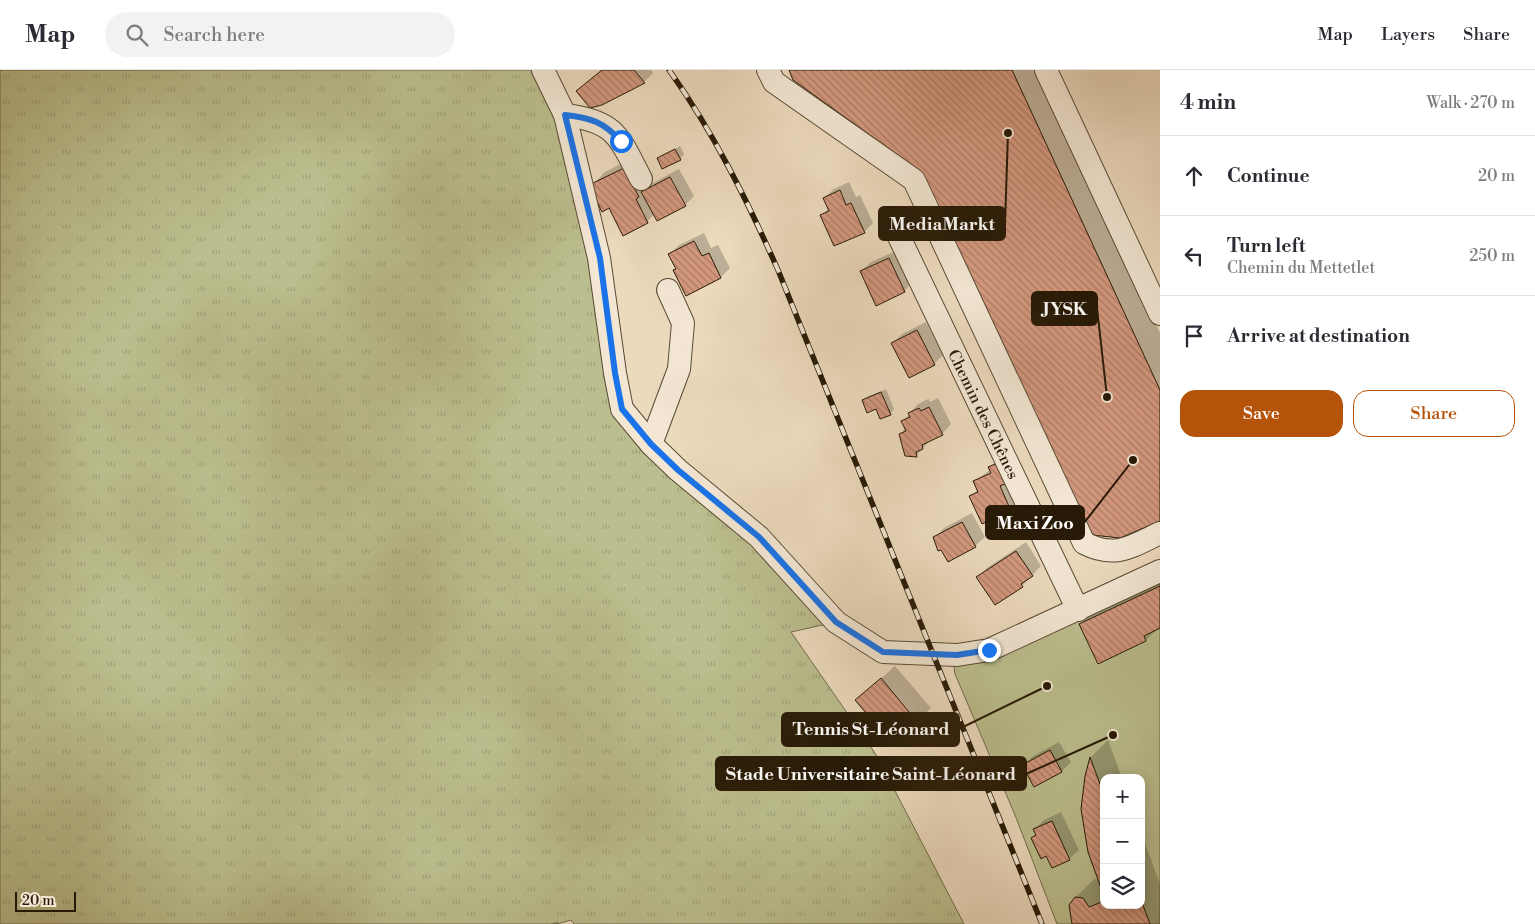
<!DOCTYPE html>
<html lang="en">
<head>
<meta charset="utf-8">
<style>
	:root { --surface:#fff; --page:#f2f2f3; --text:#2b2b33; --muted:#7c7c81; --line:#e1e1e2; --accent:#b45309 }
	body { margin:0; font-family:"Libre Bodoni",serif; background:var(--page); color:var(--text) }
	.controls { position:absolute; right:15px; bottom:15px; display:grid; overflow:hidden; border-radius:10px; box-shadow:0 2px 12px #0003 }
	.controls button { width:45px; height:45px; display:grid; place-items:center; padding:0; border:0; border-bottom:1px solid var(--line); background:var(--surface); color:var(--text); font:25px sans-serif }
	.scale { position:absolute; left:15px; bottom:12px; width:61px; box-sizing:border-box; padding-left:5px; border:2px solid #271a06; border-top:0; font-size:14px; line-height:18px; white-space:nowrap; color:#271a06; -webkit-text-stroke:4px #f3e7d4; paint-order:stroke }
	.stop { position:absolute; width:15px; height:15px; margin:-11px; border:4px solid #1a73e8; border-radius:50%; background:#fff }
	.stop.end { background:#1a73e8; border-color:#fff; box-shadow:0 1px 5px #0008 }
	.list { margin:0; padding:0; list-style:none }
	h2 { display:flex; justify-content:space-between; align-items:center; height:65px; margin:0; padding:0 20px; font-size:21px }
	h2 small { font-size:16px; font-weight:400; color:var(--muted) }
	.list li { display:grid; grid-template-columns:32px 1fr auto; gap:15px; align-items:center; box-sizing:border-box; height:80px; padding:0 20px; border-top:1px solid var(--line) }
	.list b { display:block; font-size:19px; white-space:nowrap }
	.list p { margin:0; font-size:16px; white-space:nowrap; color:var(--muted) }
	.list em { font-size:16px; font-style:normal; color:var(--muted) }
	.actions { display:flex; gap:10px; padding:15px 20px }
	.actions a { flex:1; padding:11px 0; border:1px solid var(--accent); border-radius:15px; text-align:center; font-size:18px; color:var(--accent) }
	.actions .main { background:var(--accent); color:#fff }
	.icon { flex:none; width:28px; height:28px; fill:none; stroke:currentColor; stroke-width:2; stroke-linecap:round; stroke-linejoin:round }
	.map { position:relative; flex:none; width:1160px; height:854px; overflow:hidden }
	header { display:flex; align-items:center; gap:30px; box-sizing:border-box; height:70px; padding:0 25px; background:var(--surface); border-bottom:1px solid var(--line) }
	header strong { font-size:24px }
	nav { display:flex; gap:28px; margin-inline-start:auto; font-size:18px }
	.search { width:350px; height:45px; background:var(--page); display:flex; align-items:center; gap:12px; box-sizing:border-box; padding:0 18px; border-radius:28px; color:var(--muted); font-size:19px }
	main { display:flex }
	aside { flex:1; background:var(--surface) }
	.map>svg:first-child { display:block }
	.grass { fill:#bbbe8e; stroke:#716c4a; fill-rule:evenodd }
	.park { fill:url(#park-tufts); stroke:#716c4a }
	.shadow { fill:#0003 }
	.building { fill:url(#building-back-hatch); stroke:#271a06 }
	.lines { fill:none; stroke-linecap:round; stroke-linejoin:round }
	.minor-casing { stroke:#584a34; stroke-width:24 }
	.minor { stroke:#f3e7d4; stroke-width:22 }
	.rail-casing { stroke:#271a06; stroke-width:5.5 }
	.rail { stroke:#f3e7d4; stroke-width:4; stroke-dasharray:11; stroke-linecap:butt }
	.route { stroke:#1a73e8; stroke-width:6 }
	.labels { text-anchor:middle; stroke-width:4; stroke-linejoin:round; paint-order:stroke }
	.street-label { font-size:16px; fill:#271a06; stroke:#f3e7d4 }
	.leader { fill:none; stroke:#271a06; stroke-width:2 }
	.callout-dot { fill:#271a06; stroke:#f3e7d4; stroke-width:2 }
	.callout { fill:#271a06; stroke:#271a06; stroke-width:2 }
	.callout-label { font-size:18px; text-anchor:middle; font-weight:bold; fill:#fff }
</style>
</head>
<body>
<header>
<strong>Map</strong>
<div class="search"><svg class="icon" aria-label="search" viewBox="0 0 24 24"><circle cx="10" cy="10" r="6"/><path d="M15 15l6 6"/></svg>Search here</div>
<nav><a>Map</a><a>Layers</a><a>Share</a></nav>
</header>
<main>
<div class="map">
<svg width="1160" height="854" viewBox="0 0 1160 854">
	<defs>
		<pattern id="park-tufts" width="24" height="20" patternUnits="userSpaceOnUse" patternTransform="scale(1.25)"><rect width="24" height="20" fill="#bbbe8e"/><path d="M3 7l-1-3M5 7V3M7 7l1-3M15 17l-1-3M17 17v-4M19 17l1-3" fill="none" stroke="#a1a379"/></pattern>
		<pattern id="building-back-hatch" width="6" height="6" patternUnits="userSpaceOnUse" patternTransform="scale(1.25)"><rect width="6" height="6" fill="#d3987e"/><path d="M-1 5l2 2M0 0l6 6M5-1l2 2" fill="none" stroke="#ab7b65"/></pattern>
	</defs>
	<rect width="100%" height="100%" fill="#ecdabd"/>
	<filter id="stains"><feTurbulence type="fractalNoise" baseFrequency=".004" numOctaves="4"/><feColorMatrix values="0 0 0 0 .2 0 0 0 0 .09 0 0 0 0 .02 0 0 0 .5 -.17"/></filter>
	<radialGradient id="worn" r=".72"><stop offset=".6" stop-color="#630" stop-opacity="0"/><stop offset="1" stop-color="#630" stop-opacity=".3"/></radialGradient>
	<!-- grass -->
	<path class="grass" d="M1160 508V854H1057L1015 745 955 604 954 596 988 586ZM1104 708H1141V835H1104Z"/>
	<!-- park -->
	<polygon class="park" points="0,0 543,0 565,45 622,339 836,552 791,562 877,686 964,854 574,854 571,850 557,854 0,854"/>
	<!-- shadow -->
	<g class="shadow">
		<polygon points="601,0 651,0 653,3 644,12 578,21"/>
		<polygon points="790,0 1038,0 1160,263 1160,450 910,92"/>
		<polygon points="680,76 684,84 680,89 658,89"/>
		<polygon points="638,85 653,113 679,99 694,126 685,135 654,144 647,152 609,136 591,116 605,102"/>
		<polygon points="849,112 856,127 860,125 873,153 864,162 822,145 829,138 824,128 834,119"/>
		<polygon points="704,163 711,178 718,175 730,198 721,207 686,224 674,201 677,198 670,184 679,175"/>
		<polygon points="898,180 913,212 904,221 861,202 871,192"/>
		<polygon points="926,252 943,285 934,294 893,273 902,264"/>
		<polygon points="886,319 894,339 890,344 863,331 867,327"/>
		<polygon points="938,328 951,354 942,364 931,369 916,386 912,387 900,364 906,358 903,351 918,334 928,329 930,332"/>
		<polygon points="999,388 1020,431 1010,440 971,426 978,419 975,411 991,399 990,397"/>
		<polygon points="972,443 985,467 975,476 935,468 944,458"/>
		<polygon points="1026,472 1041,496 1022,516 978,507 987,498"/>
		<polygon points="1160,510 1160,557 1146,570 1080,554 1094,540"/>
		<polygon points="895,596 931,638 892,673 857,630"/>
		<polygon points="1108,670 1122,708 1104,708 1104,835 1141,835 1141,762 1160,814 1160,854 1073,854 1070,845 1072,843 1071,832 1094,809 1099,810 1083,721 1091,687"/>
		<polygon points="1059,672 1071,692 1062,701 1035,716 1024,695 1033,686"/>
		<polygon points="1061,742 1079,780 1069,789 1052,797 1047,785 1033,768 1037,764 1035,759 1044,750"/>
		<polygon points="558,851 559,854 550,854"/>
	</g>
	<!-- building -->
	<g class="building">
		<polygon points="602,0 634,0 645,13 602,35 590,38 576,21"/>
		<polygon points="789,0 1012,0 1160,320 1160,451 1120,468 1083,464 909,93 793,10"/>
		<polygon points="675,79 681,90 662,99 657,88"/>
		<polygon points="624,98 639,127 636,129 648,153 623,166 609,138 602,142 589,115"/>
		<polygon points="670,107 686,136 657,151 641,122"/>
		<polygon points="840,120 846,135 851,133 865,163 834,176 820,145 829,141 823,128"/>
		<polygon points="694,171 702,186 709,183 721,208 686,226 673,200 676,199 668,184"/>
		<polygon points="889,188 905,222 876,236 860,201"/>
		<polygon points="917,260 935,295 909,308 891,273"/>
		<polygon points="881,322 891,345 880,349 876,339 867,343 862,330"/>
		<polygon points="929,337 943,365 922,375 923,379 916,382 917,387 905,386 899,364 906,361 901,351 910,347 908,343 919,338 921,341"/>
		<polygon points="998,393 1007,413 1000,416 1011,441 982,454 969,426 978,422 973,411 991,403 988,397"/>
		<polygon points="962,452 976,477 948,492 941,480 938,481 933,467"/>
		<polygon points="1016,481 1033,506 1021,514 1023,517 995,535 976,507"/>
		<polygon points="1160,516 1160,558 1144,566 1146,571 1098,594 1079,554"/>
		<polygon points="881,608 918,653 892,674 855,630"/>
		<polygon points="1050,680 1062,702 1034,717 1022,695"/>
		<polygon points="1090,687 1104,725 1104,826 1088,782 1081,739 1085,706"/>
		<polygon points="1052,751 1070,790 1052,798 1046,786 1041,789 1031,768 1036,765 1033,759"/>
		<polygon points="1075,827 1083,828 1089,837 1104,831 1104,835 1141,835 1141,830 1150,854 1072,854 1069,835"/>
	</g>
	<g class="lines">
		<!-- minor casing -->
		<g class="minor-casing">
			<g id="minor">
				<polyline points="543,0 565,45 599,188 615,303 622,339 651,374 678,400 759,467 836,552 883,582 957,585 989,580 1160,501"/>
				<path d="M768 0 774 12 914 110 1084 473C1115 489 1131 477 1160 463"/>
				<polyline points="1046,0 1160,244"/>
				<path d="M565 45C616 51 619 67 641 109"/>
				<polyline points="890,148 1078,540"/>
				<polyline points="651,374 679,299 683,253 668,220"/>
			</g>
		</g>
		<!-- minor -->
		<use href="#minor" class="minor"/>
		<!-- rail casing -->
		<g class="rail-casing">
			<path id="rail" d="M669 0C714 63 747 130 778 200L1042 854"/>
		</g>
		<!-- rail -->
		<use href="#rail" class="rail"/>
	</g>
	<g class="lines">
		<!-- route -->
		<path class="route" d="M621 71C603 52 592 48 565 45L600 188 615 303 622 339 651 374 678 400 759 467 836 552 883 582 957 585 989 580"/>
	</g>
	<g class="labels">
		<!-- street labels -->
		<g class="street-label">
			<text transform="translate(984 344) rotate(64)" y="6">Chemin des Chênes</text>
		</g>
	</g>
	<!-- callouts -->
	<path class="leader" d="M1008 63L1005 154M1107 327L1097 238M1133 390L1084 453M1047 616L959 659M1113 665L1026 704"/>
	<g class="callout-dot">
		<circle cx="1008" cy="63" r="5"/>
		<circle cx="1107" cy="327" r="5"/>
		<circle cx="1133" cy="390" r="5"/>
		<circle cx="1047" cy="616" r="5"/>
		<circle cx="1113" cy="665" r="5"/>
	</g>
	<g class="callout">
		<rect x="879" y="137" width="126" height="33" rx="5"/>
		<rect x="1032" y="222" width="65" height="33" rx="5"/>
		<rect x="986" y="436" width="98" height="33" rx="5"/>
		<rect x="782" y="643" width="177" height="33" rx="5"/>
		<rect x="716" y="687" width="310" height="33" rx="5"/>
	</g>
	<g class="callout-label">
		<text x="942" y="160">MediaMarkt</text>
		<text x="1065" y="245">JYSK</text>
		<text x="1035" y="459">Maxi Zoo</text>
		<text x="871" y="665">Tennis St-Léonard</text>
		<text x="871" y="710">Stade Universitaire Saint-Léonard</text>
	</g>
	<rect width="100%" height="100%" filter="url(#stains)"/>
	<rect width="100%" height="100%" fill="url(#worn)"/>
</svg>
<div class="controls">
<button>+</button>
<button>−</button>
<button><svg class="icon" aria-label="layers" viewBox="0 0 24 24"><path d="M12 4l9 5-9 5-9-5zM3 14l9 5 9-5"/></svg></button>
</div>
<div class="scale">20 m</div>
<div class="stop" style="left:621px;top:71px"></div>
<div class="stop end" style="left:989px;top:580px"></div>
</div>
<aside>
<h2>4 min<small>Walk · 270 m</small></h2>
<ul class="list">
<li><svg class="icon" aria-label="ahead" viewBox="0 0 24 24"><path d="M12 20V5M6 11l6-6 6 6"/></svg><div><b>Continue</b></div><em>20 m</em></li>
<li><svg class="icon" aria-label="left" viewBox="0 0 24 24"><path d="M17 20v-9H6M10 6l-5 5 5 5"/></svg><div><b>Turn left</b><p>Chemin du Mettetlet</p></div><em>250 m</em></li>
<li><svg class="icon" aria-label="arrive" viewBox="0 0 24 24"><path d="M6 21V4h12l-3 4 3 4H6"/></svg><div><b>Arrive at destination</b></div></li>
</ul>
<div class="actions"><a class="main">Save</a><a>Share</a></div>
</aside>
</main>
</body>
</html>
